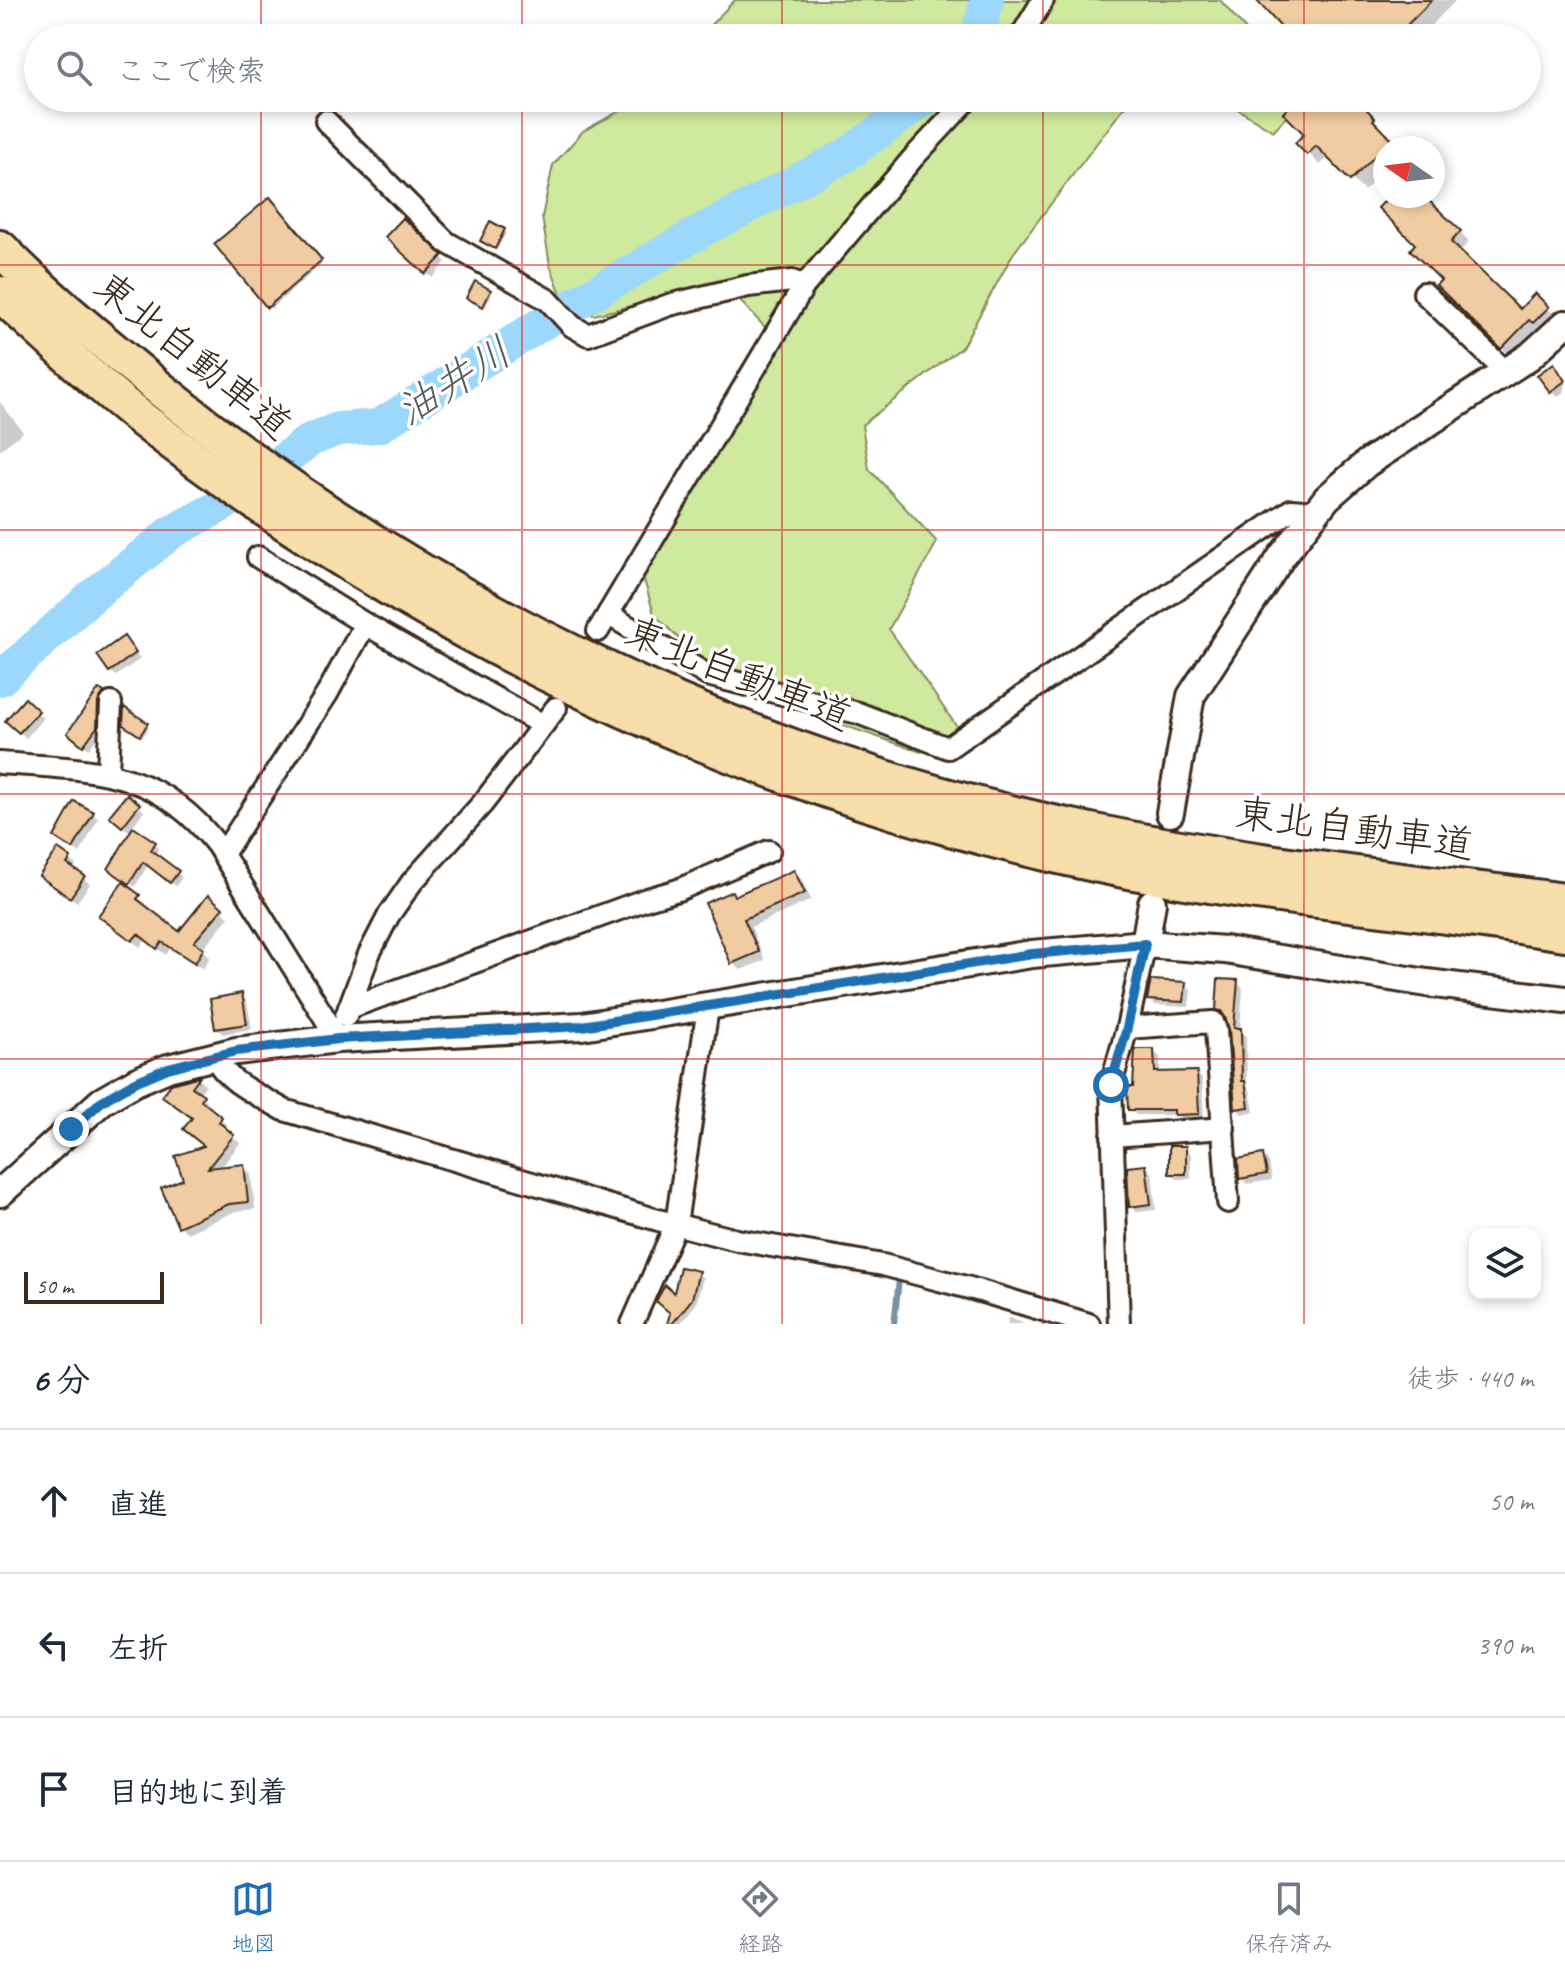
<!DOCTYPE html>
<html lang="ja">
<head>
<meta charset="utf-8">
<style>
	:root { --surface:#fff; --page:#f2f2f3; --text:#1f2937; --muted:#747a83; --line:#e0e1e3; --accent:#1f6fb2 }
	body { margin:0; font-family:Caveat,"Klee One",sans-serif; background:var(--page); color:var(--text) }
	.controls { position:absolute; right:24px; bottom:24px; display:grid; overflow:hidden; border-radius:16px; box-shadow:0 4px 12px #0003 }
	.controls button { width:72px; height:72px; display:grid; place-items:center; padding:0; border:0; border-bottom:2px solid var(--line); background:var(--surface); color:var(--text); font:40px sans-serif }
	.compass { position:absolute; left:1373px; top:136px; width:72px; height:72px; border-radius:50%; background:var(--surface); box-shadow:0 4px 12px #0003; rotate:284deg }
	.scale { position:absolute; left:24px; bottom:20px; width:140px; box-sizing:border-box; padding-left:8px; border:4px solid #3b2a1e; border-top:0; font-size:22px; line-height:28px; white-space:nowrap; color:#3b2a1e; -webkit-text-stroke:6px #fff; paint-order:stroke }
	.stop { position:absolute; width:24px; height:24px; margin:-18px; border:6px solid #1f6fb2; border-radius:50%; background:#fff }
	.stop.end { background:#1f6fb2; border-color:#fff; box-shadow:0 2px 8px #0008 }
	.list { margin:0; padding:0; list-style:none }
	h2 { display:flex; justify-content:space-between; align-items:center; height:104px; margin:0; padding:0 32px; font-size:34px }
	h2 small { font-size:26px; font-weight:400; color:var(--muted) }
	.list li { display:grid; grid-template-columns:52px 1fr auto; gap:24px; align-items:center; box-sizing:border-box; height:144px; padding:0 32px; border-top:2px solid var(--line) }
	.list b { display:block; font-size:30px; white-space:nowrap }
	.list em { font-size:26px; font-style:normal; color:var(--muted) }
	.icon { flex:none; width:44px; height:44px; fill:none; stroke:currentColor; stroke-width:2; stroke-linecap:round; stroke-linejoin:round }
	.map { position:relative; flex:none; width:1565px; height:1324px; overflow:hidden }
	.search { position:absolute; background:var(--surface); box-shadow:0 4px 12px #0003; left:24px; right:24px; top:24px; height:88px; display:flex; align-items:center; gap:20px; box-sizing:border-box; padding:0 28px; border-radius:44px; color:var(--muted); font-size:30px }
	.sheet { height:536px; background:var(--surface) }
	nav { display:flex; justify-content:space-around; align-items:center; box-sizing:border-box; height:112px; border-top:2px solid var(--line); background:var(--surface); font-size:22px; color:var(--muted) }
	nav a { display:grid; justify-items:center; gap:4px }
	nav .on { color:var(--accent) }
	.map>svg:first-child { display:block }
	.green { fill:#cfe99f; stroke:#858a5e; stroke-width:2 }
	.shadow { fill:#0003 }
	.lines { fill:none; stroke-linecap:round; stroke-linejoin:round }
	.stream { stroke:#7592a3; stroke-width:6 }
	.river { stroke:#9bd8fc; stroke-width:34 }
	.building { fill:#f1cba1; stroke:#3b2a1e; stroke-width:2 }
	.street-casing { stroke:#3b2a1e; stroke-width:26 }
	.secondary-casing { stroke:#3b2a1e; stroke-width:32 }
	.highway-casing { stroke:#3b2a1e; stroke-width:40 }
	.street { stroke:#fff; stroke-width:20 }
	.secondary { stroke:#fff; stroke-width:26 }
	.highway { stroke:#f8deab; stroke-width:34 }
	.route { stroke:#1f6fb2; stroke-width:10 }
	.grid { fill:none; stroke:#d62828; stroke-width:2; stroke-opacity:0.55 }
	.labels { text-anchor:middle; stroke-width:7; stroke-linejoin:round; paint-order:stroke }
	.street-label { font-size:40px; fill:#3b2a1e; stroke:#fff }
	.water-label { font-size:42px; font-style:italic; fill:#585e61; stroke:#fff }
</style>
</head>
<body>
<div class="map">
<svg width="1565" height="1324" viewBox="0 0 1565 1324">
	<rect width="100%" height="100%" fill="#fff"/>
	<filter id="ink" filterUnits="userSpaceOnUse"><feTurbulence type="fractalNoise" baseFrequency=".0125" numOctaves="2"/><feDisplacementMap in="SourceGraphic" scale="16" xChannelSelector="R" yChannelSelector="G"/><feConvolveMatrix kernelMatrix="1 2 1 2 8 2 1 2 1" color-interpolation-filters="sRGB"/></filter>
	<g filter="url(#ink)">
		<!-- green -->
		<g class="green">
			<polygon points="735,0 1220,0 1253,38 698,38"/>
			<polygon points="635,98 1131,98 1013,254 962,347 862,425 869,469 937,542 889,629 962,734 921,752 724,684 654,614 638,559 778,341 723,283 594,315 573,308 561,294 550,265 542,217 553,165 583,131 622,110"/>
			<polygon points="1220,98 1287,98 1289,114 1273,131"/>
		</g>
		<!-- shadow -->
		<g class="shadow">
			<polygon points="1368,0 1456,0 1419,38 1330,38"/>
			<polygon points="1286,98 1360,98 1357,101 1399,148 1385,148 1385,170 1364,191 1329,157 1320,165 1308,153 1307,134 1293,105"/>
			<polygon points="1392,196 1422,196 1469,242 1458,253 1520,311 1535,296 1557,317 1544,331 1540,327 1511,357 1439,285 1444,280 1418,244"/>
			<polygon points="270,200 323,263 271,309 216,244"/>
			<polygon points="403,220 446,262 432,278 388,237"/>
			<polygon points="504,231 506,233 497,250 485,243"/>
			<polygon points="490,291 492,294 485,307 471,300"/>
			<polygon points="1554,365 1565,379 1565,391 1557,397 1551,391"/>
			<polygon points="0,402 23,432 0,450"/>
			<polygon points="130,644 140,659 116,676 110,671"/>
			<polygon points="100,691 108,699 101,732 89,749 74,738"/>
			<polygon points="25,701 43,718 26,738 8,721"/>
			<polygon points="126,710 149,727 143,737 128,727"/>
			<polygon points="138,805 144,811 131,828 155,844 159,848 155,855 182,877 176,886 148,865 135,887 115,873 131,833 117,822"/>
			<polygon points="93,814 98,819 80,853 56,837"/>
			<polygon points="59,852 76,865 73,870 90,884 77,902 48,882"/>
			<polygon points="794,872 802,880 811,900 751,927 765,960 741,970 733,963 731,893 736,898"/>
			<polygon points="138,897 146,904 144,907 179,934 221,909 229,917 202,949 210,957 203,969 170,949 166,955 146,940 140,947 108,923"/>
			<polygon points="1237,982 1243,988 1240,1030 1246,1036 1247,1086 1250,1089 1254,1112 1242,1114 1236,1108 1231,1028 1218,1009"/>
			<polygon points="1185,984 1191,990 1189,1007 1155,1005 1149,999"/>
			<polygon points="241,995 247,1001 252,1029 223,1034 217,1029"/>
			<polygon points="1154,1051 1160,1057 1160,1074 1196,1073 1202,1079 1204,1119 1182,1120 1177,1115 1136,1115 1130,1109 1135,1089"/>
			<polygon points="199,1079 206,1085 199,1094 210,1104 207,1107 228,1126 225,1130 240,1143 220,1169 244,1166 251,1174 255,1209 236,1211 187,1233 180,1225 185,1180 206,1147 193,1119 164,1096 172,1086"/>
			<polygon points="1185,1148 1191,1154 1191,1179 1177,1179 1171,1173"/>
			<polygon points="1263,1156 1269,1162 1272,1180 1247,1184 1241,1178"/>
			<polygon points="1146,1167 1152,1173 1156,1210 1137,1212 1131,1206"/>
			<polygon points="698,1273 703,1278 696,1304 680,1324 669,1324 676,1297"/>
			<polygon points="1009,1318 1021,1321 1024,1324 1007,1324"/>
		</g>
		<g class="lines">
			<!-- stream -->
			<polyline class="stream" points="894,1324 899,1279 1030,1316"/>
			<!-- river -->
			<g class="river">
				<polyline points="974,38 979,31 987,0"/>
				<polyline points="0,679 91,597 172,532 224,504 310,440 338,429 379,426 551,318 703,230 845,156 926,98"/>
			</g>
		</g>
		<!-- building -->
		<g class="building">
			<polygon points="1256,0 1432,0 1394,38 1291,38"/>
			<polygon points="1298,98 1345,98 1352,106 1358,100 1375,118 1373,120 1400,148 1385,148 1385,167 1375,156 1350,181 1316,146 1307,155 1295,143 1304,134 1283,113"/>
			<polygon points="1389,196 1424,196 1461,231 1451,242 1520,309 1535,293 1549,307 1533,323 1529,320 1501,349 1436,285 1441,280 1410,250 1415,244 1378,208"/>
			<polygon points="270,197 322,260 267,308 214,244"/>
			<polygon points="403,218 443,255 425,274 385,237"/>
			<polygon points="490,221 505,229 495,249 480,241"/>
			<polygon points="475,281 491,290 483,307 466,298"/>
			<polygon points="1554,363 1565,381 1550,392 1537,375"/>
			<polygon points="124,636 136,653 109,672 97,655"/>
			<polygon points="99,689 104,692 98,702 97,727 83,746 67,733"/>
			<polygon points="25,698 39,711 19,733 5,721"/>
			<polygon points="124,707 148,723 140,736 123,725"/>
			<polygon points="127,794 140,804 122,827 109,816"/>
			<polygon points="74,801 94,812 73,849 54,837"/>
			<polygon points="133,827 156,842 151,850 179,871 170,883 143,862 129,884 108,869"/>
			<polygon points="58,849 71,858 67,864 85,876 70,898 39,876"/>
			<polygon points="794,870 805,893 744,919 759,952 731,964 705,903 732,891 734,896"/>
			<polygon points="123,882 140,895 137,899 179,931 208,895 223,908 194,942 204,948 195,963 162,942 157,949 138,934 132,941 98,916"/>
			<polygon points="1218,979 1238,980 1234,1028 1241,1028 1242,1081 1245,1081 1249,1107 1235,1109 1229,1029 1225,1017 1221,1011 1216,1010"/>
			<polygon points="1151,980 1186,982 1184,1002 1147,1000"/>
			<polygon points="242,993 247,1024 215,1029 210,999"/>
			<polygon points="1135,1049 1154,1049 1155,1072 1197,1071 1199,1114 1174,1115 1174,1110 1128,1110 1127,1087 1133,1087"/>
			<polygon points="200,1076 192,1087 204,1095 201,1100 222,1117 219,1122 234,1135 208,1168 244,1164 248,1202 229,1204 178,1227 161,1188 183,1179 175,1156 204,1146 183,1129 192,1118 162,1096 171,1084"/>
			<rect x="1169" y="1146" width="17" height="28"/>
			<polygon points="1263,1154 1267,1174 1239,1179 1238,1159"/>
			<polygon points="1146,1165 1151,1204 1129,1207 1127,1167"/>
			<polygon points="680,1267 699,1271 692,1299 672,1324 667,1324 670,1313 656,1301 665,1285 674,1293"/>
		</g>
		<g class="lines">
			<!-- street casing -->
			<g class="street-casing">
				<g id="street">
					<polyline points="1020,38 1043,0"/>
					<polyline points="326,121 446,242 548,300 572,326 588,335 669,305 748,286 792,281 804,286"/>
					<polyline points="1424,293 1506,372"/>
					<polyline points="258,557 365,624 543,725"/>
					<polyline points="608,614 707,675 858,713 948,748 1291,510 1317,512"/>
					<polyline points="598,631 804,286 913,158 969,98"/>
					<path d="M0 763C91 770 156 766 217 845L338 1039"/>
					<polyline points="108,772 111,703"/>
					<polyline points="223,854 327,694 365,624"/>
					<polyline points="349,1008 647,899 678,890 769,851"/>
					<polyline points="346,1016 369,954 389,915 412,882 483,803 556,708"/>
					<polyline points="1127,1028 1213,1022 1216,1030 1228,1202"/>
					<path d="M214 1056C227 1083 259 1095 284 1110L658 1220 737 1240 883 1265 977 1290 1089 1324"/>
					<polyline points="1112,1136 1224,1128"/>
					<polyline points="632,1324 676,1224 708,1007"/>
					<polyline points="1119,1324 1111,1085 1127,1028 1145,944"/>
				</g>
			</g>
			<!-- secondary casing -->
			<g class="secondary-casing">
				<g id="secondary">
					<polyline points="1170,813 1191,696 1282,556 1327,498 1367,463 1530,356 1565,324"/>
					<polyline points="1145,944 1152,903"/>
					<polyline points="0,1193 102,1101 135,1082 168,1068 236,1051 338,1039 582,1026 1032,954 1145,944 1225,950 1427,983 1565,1000"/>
				</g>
			</g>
			<!-- highway casing -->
			<g class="highway-casing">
				<g id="highway">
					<path d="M0 248C40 290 86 327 130 364 406 597 746 762 1100 833 1253 864 1410 880 1565 901"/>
					<path d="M0 294C47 336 93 381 143 420 422 637 739 786 1085 862 1243 897 1405 907 1565 933"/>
				</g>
			</g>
			<!-- street -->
			<use href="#street" class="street"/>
			<!-- secondary -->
			<use href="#secondary" class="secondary"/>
			<!-- highway -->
			<use href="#highway" class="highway"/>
		</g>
	</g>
	<g class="lines" filter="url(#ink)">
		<!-- route -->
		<polyline class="route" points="71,1129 102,1101 135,1082 168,1068 236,1051 338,1039 582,1026 1032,954 1145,944 1127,1028 1111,1085"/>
	</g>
	<!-- grid -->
	<path class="grid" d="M261 0V38M522 0V38M782 0V38M1043 0V38M1304 0V38M261 98V1324M522 98V1324M782 98V1324M1043 98V1324M1304 98V1324M0 265H1565M0 530H1565M0 794H1565M0 1059H1565"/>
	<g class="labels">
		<!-- street labels -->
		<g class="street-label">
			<text transform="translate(194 355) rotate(39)" y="14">東北自動車道</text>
			<text transform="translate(739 673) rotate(22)" y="14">東北自動車道</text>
			<text transform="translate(1355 828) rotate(8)" y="14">東北自動車道</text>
		</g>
		<!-- water labels -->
		<g class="water-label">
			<text transform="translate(453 380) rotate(-32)" y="15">油井川</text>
		</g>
	</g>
</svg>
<div class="controls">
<button><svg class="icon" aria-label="layers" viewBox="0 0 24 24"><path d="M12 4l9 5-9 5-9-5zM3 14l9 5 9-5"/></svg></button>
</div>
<svg class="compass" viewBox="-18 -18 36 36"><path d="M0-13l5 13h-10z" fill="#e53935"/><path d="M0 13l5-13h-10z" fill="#747a83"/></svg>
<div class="scale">50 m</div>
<div class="stop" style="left:1111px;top:1085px"></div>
<div class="stop end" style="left:71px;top:1129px"></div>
<div class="search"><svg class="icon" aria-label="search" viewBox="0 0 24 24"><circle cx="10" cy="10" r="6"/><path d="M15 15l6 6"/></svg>ここで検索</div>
</div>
<section class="sheet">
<h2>6 分<small>徒歩 · 440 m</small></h2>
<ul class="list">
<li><svg class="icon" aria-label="ahead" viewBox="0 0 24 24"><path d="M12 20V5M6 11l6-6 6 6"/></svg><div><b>直進</b></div><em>50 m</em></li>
<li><svg class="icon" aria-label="left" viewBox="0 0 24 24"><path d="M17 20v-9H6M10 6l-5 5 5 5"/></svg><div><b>左折</b></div><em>390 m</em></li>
<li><svg class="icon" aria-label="arrive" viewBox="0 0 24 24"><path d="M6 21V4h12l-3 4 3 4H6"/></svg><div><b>目的地に到着</b></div></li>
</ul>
</section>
<nav>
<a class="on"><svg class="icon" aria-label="map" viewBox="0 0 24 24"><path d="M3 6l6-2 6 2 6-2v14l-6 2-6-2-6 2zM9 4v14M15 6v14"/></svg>地図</a>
<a><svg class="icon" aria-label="directions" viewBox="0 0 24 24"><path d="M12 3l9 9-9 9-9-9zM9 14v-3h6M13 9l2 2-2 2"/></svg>経路</a>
<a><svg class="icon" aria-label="saved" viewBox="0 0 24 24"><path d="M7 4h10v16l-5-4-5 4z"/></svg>保存済み</a>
</nav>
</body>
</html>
